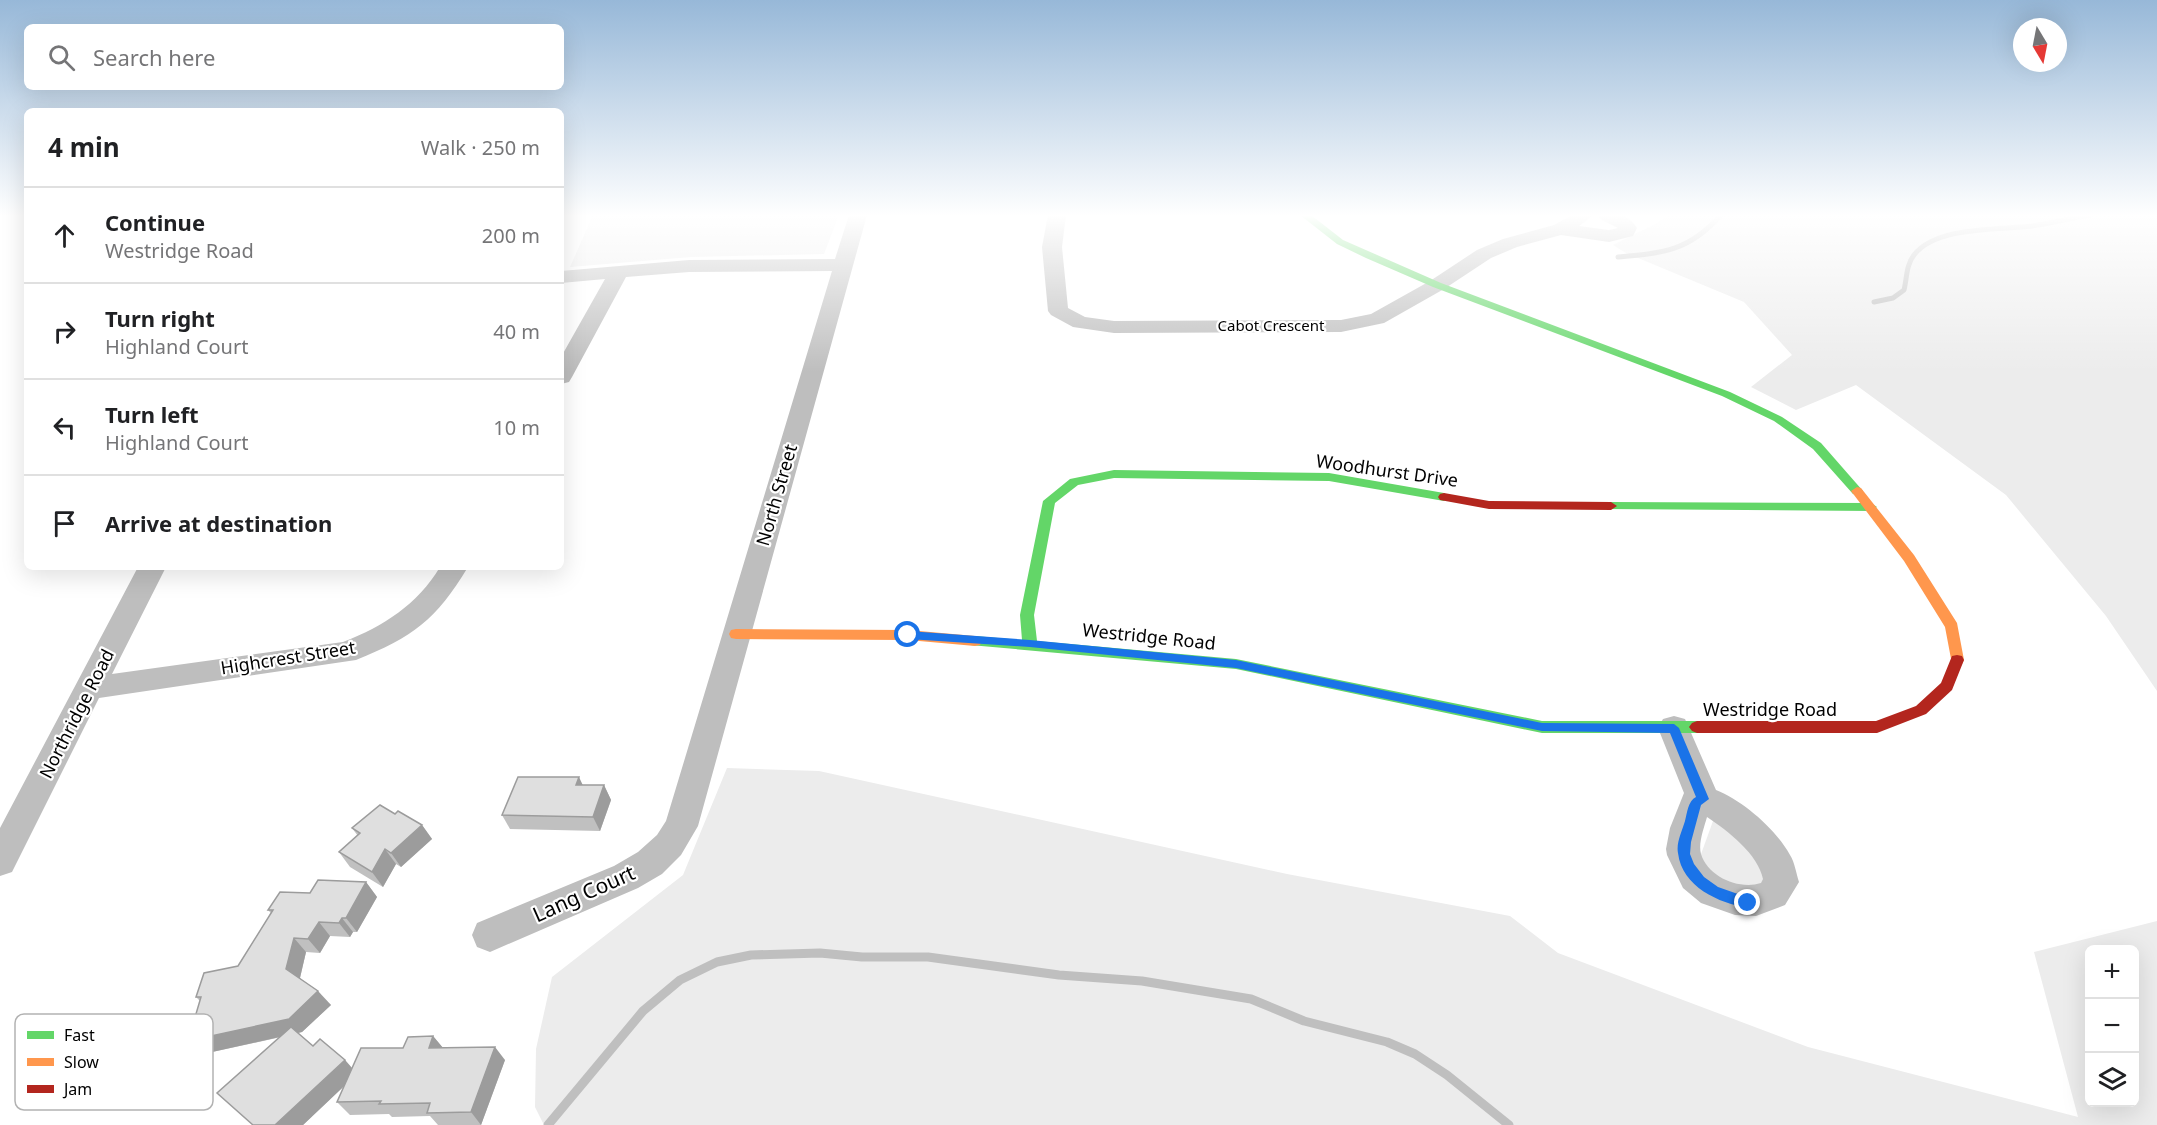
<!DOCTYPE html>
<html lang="en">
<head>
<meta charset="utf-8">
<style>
	:root { --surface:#fff; --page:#f6f6f6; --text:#202124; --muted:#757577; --line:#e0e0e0 }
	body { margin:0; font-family:"Noto Sans",sans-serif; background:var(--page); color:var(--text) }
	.controls { position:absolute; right:18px; bottom:18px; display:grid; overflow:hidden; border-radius:9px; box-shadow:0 6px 24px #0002 }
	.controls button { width:54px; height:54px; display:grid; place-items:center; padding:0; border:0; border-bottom:2px solid var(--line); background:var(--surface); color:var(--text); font:30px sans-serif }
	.compass { position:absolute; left:2013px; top:18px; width:54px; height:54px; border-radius:50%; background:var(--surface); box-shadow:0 6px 24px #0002; rotate:170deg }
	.stop { position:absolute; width:18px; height:18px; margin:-14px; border:4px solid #1a73e8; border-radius:50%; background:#fff }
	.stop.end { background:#1a73e8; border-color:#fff; box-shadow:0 2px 6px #0008 }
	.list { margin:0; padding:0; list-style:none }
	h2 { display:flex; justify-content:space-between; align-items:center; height:78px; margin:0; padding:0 24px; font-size:26px }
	h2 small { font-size:20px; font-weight:400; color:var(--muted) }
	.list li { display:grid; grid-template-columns:39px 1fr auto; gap:18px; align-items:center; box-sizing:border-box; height:96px; padding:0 24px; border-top:2px solid var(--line) }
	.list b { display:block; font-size:22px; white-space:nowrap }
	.list p { margin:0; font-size:20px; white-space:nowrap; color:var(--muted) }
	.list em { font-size:20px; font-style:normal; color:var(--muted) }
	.icon { flex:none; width:33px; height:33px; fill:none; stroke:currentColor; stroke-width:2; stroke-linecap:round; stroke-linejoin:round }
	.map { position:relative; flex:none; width:2157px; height:1125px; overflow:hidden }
	.search { position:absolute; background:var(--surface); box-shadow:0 6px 24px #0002; left:24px; top:24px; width:540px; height:66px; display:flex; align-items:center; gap:15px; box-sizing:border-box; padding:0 21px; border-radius:9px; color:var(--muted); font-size:22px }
	.panel { position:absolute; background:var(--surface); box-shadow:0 6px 24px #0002; left:24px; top:108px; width:540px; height:462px; border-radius:9px }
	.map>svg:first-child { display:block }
	.green { fill:#ececec; fill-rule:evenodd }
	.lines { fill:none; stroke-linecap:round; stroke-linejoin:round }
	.stream-far1 { stroke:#bfbfbf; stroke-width:5 }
	.stream { stroke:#bfbfbf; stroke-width:9 }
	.street { fill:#bebebe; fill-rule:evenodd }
	.fast { fill:#63d668; fill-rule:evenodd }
	.slow { fill:#ff974d; fill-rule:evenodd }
	.jam { fill:#b3261e; fill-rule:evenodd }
	.wall { fill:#c0c0c0 }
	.shaded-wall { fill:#9c9c9c }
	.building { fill:#dfdfdf; stroke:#9c9c9c; stroke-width:1.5 }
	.route { fill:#1a73e8 }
	.labels { text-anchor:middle; stroke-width:4.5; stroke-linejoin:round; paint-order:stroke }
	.far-street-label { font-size:15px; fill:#000; stroke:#fff }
	.street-label { font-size:18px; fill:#000; stroke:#fff }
	.near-street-label { font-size:21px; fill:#000; stroke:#fff }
	.key { fill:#fff; stroke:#b2b2b2; stroke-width:1.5 }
	.key-label { font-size:16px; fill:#000 }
</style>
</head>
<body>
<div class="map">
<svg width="2157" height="1125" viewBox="0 0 2157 1125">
	<rect width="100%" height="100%" fill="#fff"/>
	<!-- green -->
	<g class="green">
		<polygon points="593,215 839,215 824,254 691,257 570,267"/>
		<polygon points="1668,215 2157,215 2157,691 2106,616 2006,495 1856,385 1796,410 1751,387 1792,355 1744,302 1626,253 1613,245 1657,223"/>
		<path d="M727 768 819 771 1287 874 1510 916 1558 953 1808 1047 2078 1117 2034 952 2157 921V1125H544L535 1107 536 1049 552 977 683 875ZM2090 950H2134V1102H2090Z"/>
		<polygon points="1713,821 1717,821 1758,855 1768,877 1756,888 1717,880 1700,857"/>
	</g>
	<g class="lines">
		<!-- stream-far1 -->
		<g class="stream-far1">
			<path d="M1618 257C1664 253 1689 251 1721 215"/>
			<path d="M1874 302 1893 298 1904 290C1907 278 1906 265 1914 255 1936 226 1999 230 2032 226 2052 223 2071 218 2091 215"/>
		</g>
		<!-- stream -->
		<polyline class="stream" points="548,1125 643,1011 680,980 717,962 751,955 820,953 862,957 928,957 1059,975 1142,981 1251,999 1304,1021 1387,1042 1415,1054 1447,1075 1509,1125"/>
		<!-- street -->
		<g class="street">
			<polygon points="849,215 867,215 698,826 681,855 662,874 638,888 490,952 477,947 472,935 477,923 614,866 638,852 657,835 666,821 832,271 689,272 626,277 572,377 569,382 561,384 561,357 605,279 561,283 561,271 689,260 835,259"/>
			<path d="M1048 215H1066L1062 247 1068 308 1085 317 1114 321 1341 320 1371 314 1430 281 1477 250 1503 239 1554 225 1572 215H1594L1579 226 1609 230 1618 228 1600 219 1598 215C1615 215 1627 212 1637 228L1633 236 1609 242 1561 235 1517 247 1491 258 1444 289 1384 323 1341 332 1114 333 1073 327 1051 315 1048 311 1042 247Z"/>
			<path d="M138 567H166L112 674 343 642C384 626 417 605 440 567H468C436 620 413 637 356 660L99 698 12 872 0 876V828Z"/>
			<path d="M1674 716 1685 719 1716 790C1743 801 1775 828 1790 855 1795 863 1796 873 1799 882L1785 905 1756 916 1735 915 1701 903 1683 888 1667 855 1666 849 1670 828 1684 793 1658 728 1663 719ZM1707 817C1728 831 1758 854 1763 879L1761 883C1739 890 1708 877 1701 854 1698 843 1704 828 1707 817Z"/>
		</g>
		<!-- fast -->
		<g class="fast">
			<polygon points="1300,215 1311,215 1343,240 1441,283 1730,392 1782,417 1821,443 1863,491 1857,495 1853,494 1813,449 1774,421 1722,396 1433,287 1366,258 1337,244"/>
			<polygon points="1114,470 1329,473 1444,493 1450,497 1444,501 1329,481 1114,478 1078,485 1055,503 1034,615 1037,641 1236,659 1542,721 1697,721 1702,723 1705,727 1702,731 1697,733 1542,733 1236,669 970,645 968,641 970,637 975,636 1022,640 1020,615 1043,501 1070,479"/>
			<polygon points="1611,502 1871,503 1877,507 1871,511 1606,509 1605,506"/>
		</g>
		<!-- slow -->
		<g class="slow">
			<polygon points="1857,487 1861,488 1914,555 1957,623 1964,660 1962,664 1952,664 1945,627 1904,561 1851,491"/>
			<polygon points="736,629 908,630 975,636 980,637 982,641 980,645 975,646 908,640 736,639 731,638 729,634 731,630"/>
		</g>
		<!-- jam -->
		<g class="jam">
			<polygon points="1444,493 1489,501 1611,502 1617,506 1611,510 1489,509 1440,500 1438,497 1440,494"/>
			<polygon points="1957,655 1962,656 1964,660 1952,690 1926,714 1877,733 1697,733 1692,731 1689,727 1692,723 1697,721 1876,721 1916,706 1941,683 1952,656"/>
		</g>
	</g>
	<!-- wall -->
	<g class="wall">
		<polygon points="583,785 604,785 611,800 600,831 510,829 502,815"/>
		<polygon points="395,814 422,825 432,839 401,867 396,864 383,887 350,867 339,852 358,836 352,828"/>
		<polygon points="366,882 377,897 357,932 353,932 350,937 330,936 320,953 306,952 300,978 331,1005 302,1032 298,1033 313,1046 345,1060 352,1068 433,1036 442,1047 505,1060 481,1125 438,1125 430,1116 392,1117 389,1114 350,1115 337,1102 345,1085 303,1125 253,1125 281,1037 203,1054 188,1041 200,1001 196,997 238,966 271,913 268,910 310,893"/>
	</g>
	<!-- shaded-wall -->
	<g class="shaded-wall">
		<polygon points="579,777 586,792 576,785"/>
		<polygon points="604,785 611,800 600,831 593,817"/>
		<polygon points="422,825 432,839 401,867 391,853"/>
		<polygon points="385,849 396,864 383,887 372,872"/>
		<polygon points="366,882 377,897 357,932 346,918"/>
		<polygon points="342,918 353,932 350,937 339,923"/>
		<polygon points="319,922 330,936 320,953 308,939"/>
		<polygon points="294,938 306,952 299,982 286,969"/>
		<polygon points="318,991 331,1005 302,1032 203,1054 188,1041"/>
		<polygon points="433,1036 444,1049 429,1048"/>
		<polygon points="495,1047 505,1060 481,1125 471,1112"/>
		<polygon points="345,1060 357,1074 303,1125 275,1125"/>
	</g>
	<!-- building -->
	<g class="building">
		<polygon points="518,777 579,777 576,785 604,785 593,817 502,815"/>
		<polygon points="380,805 395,814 398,811 422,825 391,853 385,849 372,872 339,852 360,833 352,828"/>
		<polygon points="318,880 366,882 346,918 342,918 339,923 319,922 308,939 294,938 286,969 318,991 289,1019 188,1041 201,997 196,997 204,973 238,966 273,910 268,910 280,892 310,893"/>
		<polygon points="291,1027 313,1046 320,1039 345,1060 275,1125 253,1125 217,1093"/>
		<polygon points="433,1036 429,1048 495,1047 471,1112 427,1113 430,1103 379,1104 381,1101 337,1102 361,1048 403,1048 408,1037"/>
	</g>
	<!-- sky -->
	<linearGradient id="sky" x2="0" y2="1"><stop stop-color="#97b8d8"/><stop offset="0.58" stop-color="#fff"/><stop offset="1" stop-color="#fff" stop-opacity="0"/></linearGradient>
	<rect width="2157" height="372" fill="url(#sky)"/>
	<!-- route -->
	<path class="route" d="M908 631 1030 640 1236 660 1542 723 1674 724 1679 728 1709 799 1701 805 1691 842 1690 854 1694 864 1704 877 1718 887 1752 899 1754 903 1748 908C1719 903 1682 887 1678 853 1676 843 1682 831 1685 821 1687 813 1688 801 1696 797L1670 733 1542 731 1236 668 1030 647 908 639 903 635Z"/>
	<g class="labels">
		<!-- far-street labels -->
		<g class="far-street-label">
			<text x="1271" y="331">Cabot Crescent</text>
		</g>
		<!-- street labels -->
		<g class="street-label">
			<text transform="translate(1387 471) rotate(8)" y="6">Woodhurst Drive</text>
			<text transform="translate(777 495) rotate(-74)" y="6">North Street</text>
			<text transform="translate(1149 637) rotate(6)" y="6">Westridge Road</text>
			<text transform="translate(288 658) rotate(-9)" y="6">Highcrest Street</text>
			<text x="1770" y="716">Westridge Road</text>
			<text transform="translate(77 714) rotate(-63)" y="6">Northridge Road</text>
		</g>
		<!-- near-street labels -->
		<g class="near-street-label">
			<text transform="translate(584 894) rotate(-24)" y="7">Lang Court</text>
		</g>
	</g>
	<!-- legend -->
	<rect x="15" y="1014" width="198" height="96" rx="9" class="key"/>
	<rect x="27" y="1031" width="27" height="8" fill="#63d668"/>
	<rect x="27" y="1058" width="27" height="8" fill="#ff974d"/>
	<rect x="27" y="1085" width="27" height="8" fill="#b3261e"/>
	<g class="key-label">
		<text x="64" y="1041">Fast</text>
		<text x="64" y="1068">Slow</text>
		<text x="64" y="1095">Jam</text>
	</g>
</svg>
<div class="controls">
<button>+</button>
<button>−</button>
<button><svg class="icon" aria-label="layers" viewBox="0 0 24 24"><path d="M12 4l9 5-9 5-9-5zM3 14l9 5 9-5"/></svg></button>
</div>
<svg class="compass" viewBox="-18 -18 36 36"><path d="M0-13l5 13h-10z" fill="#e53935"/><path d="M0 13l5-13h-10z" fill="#757577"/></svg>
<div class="stop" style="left:908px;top:635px"></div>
<div class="stop end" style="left:1748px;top:903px"></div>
<div class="search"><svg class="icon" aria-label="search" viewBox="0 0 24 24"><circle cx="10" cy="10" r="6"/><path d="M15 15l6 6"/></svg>Search here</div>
<section class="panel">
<h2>4 min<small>Walk · 250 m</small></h2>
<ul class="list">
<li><svg class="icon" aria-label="ahead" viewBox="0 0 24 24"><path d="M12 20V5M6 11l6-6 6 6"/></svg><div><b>Continue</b><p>Westridge Road</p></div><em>200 m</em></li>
<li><svg class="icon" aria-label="right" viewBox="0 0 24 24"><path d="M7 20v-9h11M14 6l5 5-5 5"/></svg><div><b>Turn right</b><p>Highland Court</p></div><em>40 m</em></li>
<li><svg class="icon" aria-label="left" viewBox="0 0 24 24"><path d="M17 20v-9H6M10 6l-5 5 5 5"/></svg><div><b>Turn left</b><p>Highland Court</p></div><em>10 m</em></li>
<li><svg class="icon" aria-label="arrive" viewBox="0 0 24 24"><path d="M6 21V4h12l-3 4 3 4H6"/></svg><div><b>Arrive at destination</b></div></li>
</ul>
</section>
</div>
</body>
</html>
